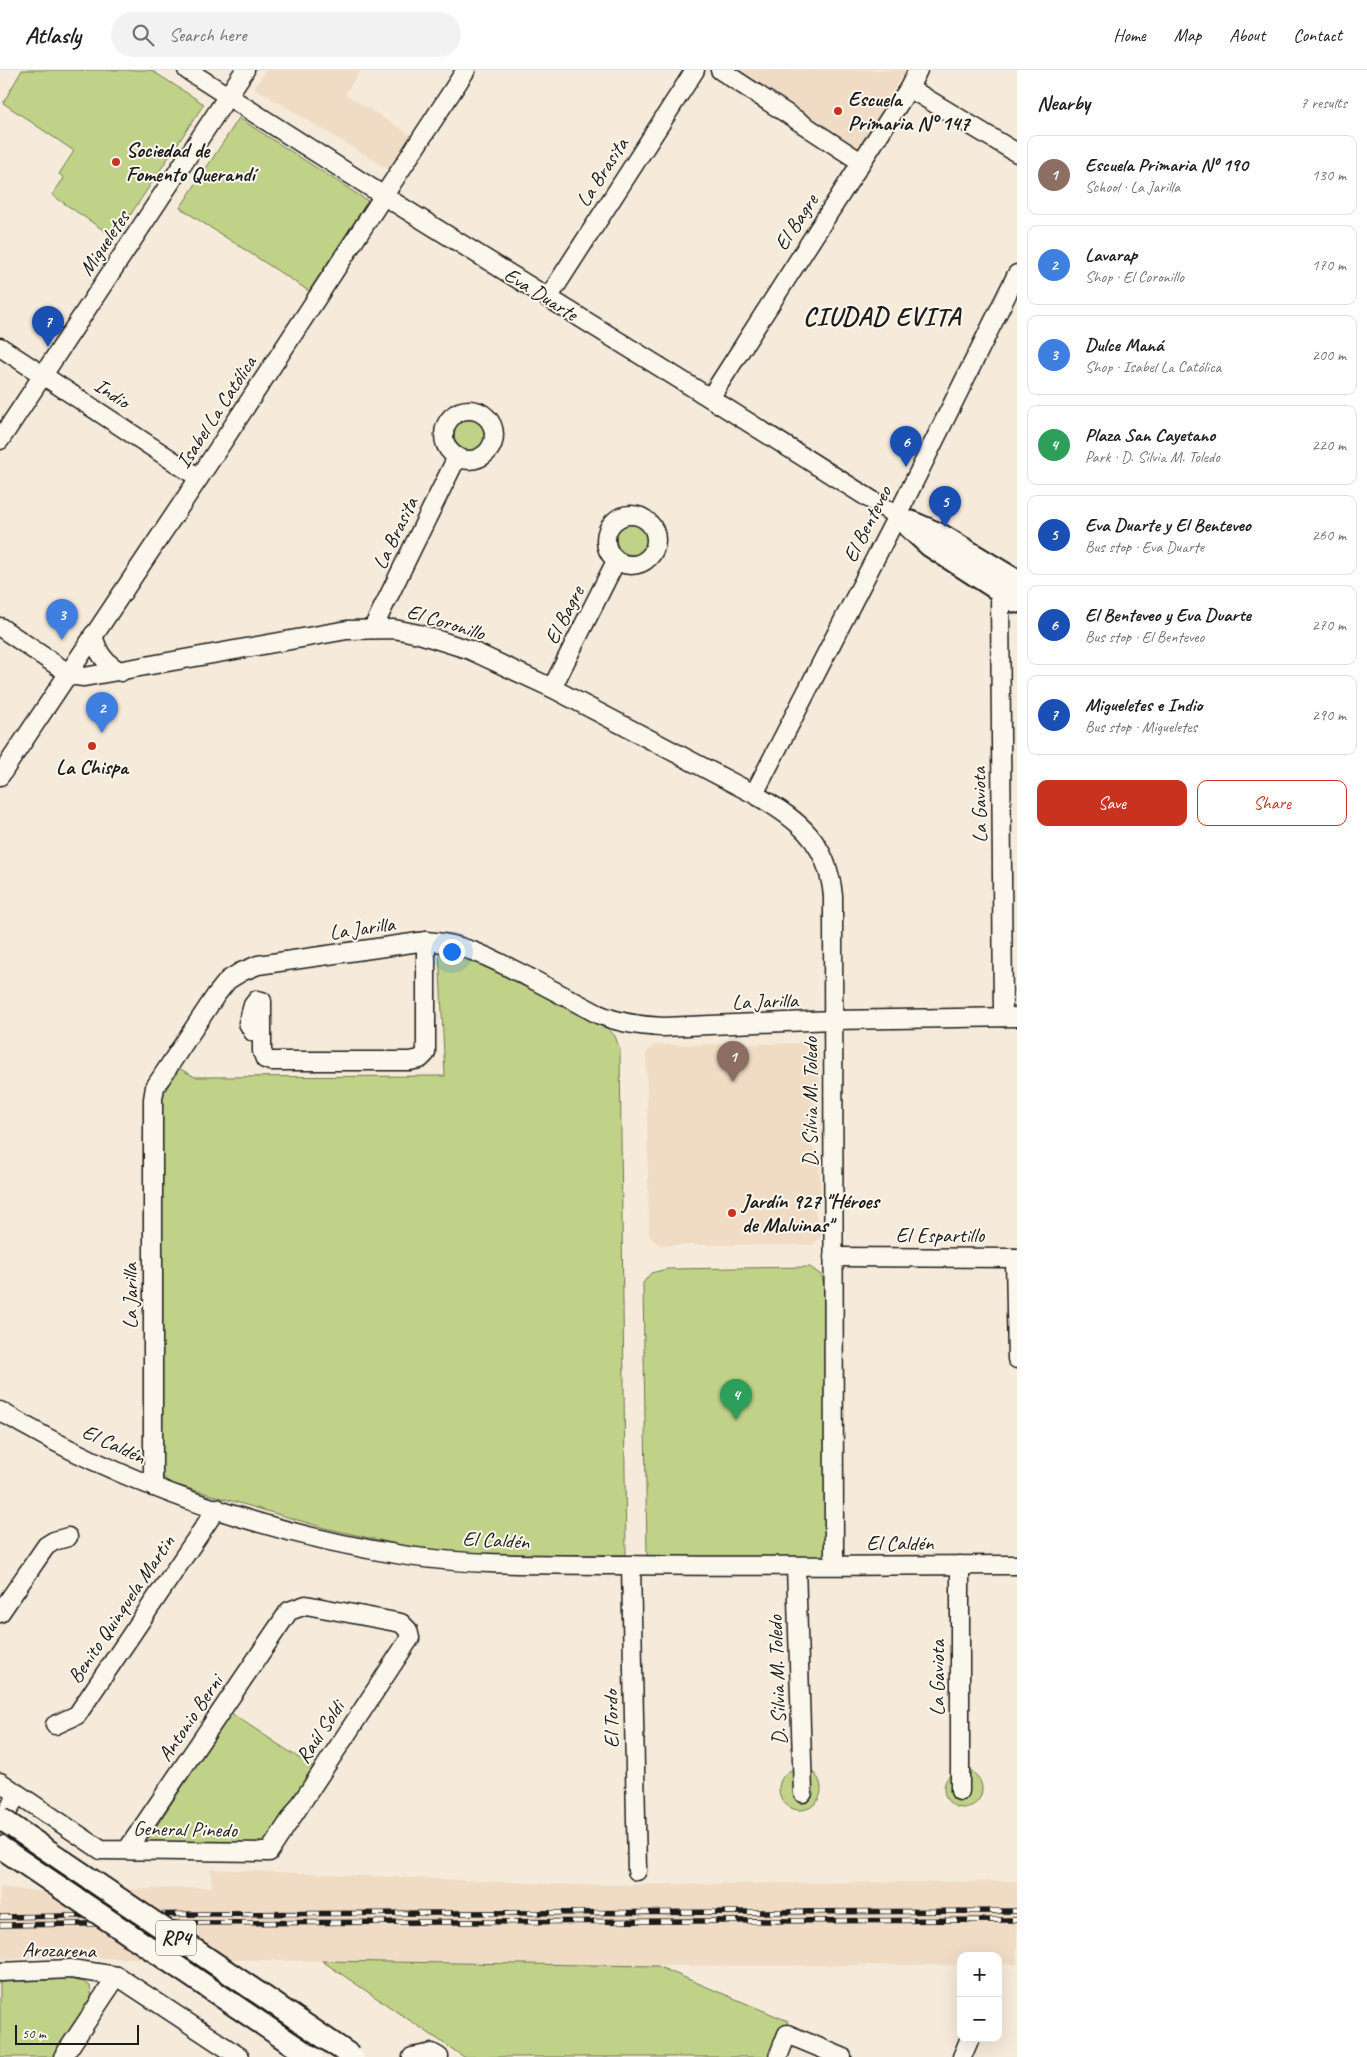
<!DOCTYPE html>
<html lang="en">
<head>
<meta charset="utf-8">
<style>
	:root { --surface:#fff; --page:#f2f2f2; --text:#202124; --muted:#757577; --line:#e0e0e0; --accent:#c8321e }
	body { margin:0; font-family:Caveat,sans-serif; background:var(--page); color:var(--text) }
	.controls { position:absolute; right:15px; bottom:15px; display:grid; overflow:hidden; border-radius:10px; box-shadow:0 5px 20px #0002 }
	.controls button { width:45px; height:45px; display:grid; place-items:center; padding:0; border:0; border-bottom:1px solid var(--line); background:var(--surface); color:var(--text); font:25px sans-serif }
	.scale { position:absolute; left:15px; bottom:12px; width:124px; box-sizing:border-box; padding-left:5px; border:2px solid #1c1c1c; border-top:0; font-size:14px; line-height:18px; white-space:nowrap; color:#1c1c1c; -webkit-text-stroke:4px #fbf7ec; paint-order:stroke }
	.you { position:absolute; left:451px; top:881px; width:18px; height:18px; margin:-12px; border:4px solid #fff; border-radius:50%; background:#1a73e8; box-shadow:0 0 0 8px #1a73e833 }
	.badge { display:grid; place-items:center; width:32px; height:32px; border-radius:50%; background:var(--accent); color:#fff; font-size:16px; font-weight:700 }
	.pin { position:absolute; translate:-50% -41px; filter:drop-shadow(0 1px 2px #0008) }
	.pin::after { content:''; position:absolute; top:26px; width:18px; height:15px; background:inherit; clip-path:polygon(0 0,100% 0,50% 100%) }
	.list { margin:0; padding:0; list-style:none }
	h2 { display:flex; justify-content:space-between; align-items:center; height:65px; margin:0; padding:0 20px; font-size:21px }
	h2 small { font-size:16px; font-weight:400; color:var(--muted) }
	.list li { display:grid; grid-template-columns:32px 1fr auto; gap:15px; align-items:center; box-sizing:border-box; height:80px; margin:0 10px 10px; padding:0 10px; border:1px solid var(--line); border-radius:10px }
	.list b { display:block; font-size:19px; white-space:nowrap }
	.list p { margin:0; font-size:16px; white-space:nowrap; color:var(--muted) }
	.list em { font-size:16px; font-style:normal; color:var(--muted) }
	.actions { display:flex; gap:10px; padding:15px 20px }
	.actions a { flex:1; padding:11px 0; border:1px solid var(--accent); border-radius:10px; text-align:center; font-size:18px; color:var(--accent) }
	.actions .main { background:var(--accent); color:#fff }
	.icon { flex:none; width:28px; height:28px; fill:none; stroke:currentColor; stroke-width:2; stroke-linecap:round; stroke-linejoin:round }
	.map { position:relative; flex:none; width:1017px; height:1987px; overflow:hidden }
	header { display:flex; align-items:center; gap:30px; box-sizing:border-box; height:70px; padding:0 25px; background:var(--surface); border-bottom:1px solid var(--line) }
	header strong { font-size:24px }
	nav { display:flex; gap:28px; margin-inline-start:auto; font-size:18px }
	.search { width:350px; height:45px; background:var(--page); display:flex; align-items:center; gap:12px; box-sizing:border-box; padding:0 18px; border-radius:28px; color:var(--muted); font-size:19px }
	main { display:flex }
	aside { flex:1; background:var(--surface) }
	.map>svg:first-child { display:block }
	.built { fill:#f0dcc5 }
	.green { fill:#c0d287; stroke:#6e7752 }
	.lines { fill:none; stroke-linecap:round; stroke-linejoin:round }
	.minor-casing { stroke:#1c1c1c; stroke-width:21 }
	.major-casing { stroke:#1c1c1c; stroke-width:25 }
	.minor { stroke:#fbf7ec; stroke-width:18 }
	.major { stroke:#fbf7ec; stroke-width:21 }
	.rail-casing { stroke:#1c1c1c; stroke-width:5.5 }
	.rail { stroke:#fbf7ec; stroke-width:4; stroke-dasharray:11; stroke-linecap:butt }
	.major-bridge-casing { stroke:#1c1c1c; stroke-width:25; stroke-linecap:butt }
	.major-bridge { stroke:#fbf7ec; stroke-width:21 }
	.poi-dot { fill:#c8321e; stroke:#fbf7ec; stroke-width:2 }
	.labels { text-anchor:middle; stroke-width:4; stroke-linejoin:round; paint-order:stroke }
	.shield { fill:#fbf7ec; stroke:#5f5e5a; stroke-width:1 }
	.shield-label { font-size:20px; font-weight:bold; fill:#1c1c1c }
	.poi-label { font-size:21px; font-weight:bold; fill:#1c1c1c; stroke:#fbf7ec; text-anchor:start }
	.street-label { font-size:21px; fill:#1c1c1c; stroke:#fbf7ec }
	.district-label { font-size:26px; font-weight:bold; letter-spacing:1px; fill:#1c1c1c; stroke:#fbf7ec }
</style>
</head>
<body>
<header>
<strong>Atlasly</strong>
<div class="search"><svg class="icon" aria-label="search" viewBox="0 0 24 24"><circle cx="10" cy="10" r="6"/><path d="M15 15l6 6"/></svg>Search here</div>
<nav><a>Home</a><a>Map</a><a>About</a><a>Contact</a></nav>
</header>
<main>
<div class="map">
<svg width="1017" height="1987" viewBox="0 0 1017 1987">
	<rect width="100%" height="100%" fill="#f6ebda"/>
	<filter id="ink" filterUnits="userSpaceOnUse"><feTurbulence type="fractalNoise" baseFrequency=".02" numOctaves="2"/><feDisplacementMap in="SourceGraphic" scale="10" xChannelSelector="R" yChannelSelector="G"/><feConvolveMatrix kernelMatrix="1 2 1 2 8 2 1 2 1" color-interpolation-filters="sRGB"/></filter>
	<g filter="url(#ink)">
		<!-- built -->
		<g class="built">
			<polygon points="266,0 361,0 345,24 411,65 388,99 254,18"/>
			<polygon points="733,0 906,0 856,82"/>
			<polygon points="811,973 819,979 820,1042 809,1052 809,1074 819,1084 821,1133 815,1139 816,1147 821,1153 821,1167 813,1175 660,1175 649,1167 646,982 654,975"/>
			<polygon points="210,1799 577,1815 1017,1811 1017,1894 998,1894 998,1886 961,1886 961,1895 657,1896 39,1887 0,1890 0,1817 44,1822 212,1817"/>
		</g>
		<!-- green -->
		<g class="green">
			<polygon points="22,0 151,0 204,34 115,168 52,125 64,108 59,104 74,81 3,33"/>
			<polygon points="239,48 368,131 309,221 180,138"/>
			<circle cx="471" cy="364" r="17"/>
			<circle cx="633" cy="468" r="17"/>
			<polygon points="439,880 477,889 606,956 615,966 620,980 626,1485 470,1484 401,1475 325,1458 170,1413 164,1408 161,1402 159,1033 168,1004 175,996 195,1007 445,1006"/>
			<polygon points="810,1197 821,1205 826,1220 826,1483 817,1487 647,1488 643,1213 651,1203 667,1199"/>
			<polygon points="231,1643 314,1698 266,1773 262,1776 146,1772"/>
			<circle cx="800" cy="1719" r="21"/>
			<circle cx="963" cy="1719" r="19"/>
			<polygon points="322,1891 657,1896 788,1951 773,1987 464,1987"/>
			<polygon points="69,1909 84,1912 90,1916 92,1928 54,1987 0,1987 0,1912"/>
		</g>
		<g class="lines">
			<!-- minor casing -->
			<g class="minor-casing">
				<g id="minor">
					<polyline points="187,0 384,126 710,328 897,446"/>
					<polyline points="720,0 861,92"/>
					<polyline points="909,18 1017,83"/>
					<polyline points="548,228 695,0"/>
					<polyline points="0,277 199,408"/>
					<polyline points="710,328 909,18 918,0"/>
					<circle cx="469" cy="365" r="25"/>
					<polyline points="0,370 245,0"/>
					<circle cx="631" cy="470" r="25"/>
					<polyline points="1000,522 1003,947"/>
					<path d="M0 557 68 603 75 606 84 607 347 560 394 559 419 564 470 580 552 618 754 724C798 749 828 772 833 826L834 1495"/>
					<polyline points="373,558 457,387"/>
					<path d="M93 565C98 584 104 592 121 602"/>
					<polyline points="552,618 616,491"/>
					<polyline points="0,706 199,408 466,0"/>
					<polyline points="754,724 897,446 1017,204"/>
					<polyline points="262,965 253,962 248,953 253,935 257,930 262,931 262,981 265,989 271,991 410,991 420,989 426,983 426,871"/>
					<polyline points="833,1187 1017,1188"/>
					<polyline points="1015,1188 1017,1289"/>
					<path d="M0 1341C123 1415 267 1464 408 1486 480 1496 551 1494 623 1495 754 1497 886 1495 1017 1495"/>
					<path d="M153 1417V1029L155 1017 216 925 228 910 241 902 258 895 426 871C465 873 496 891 530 908 553 920 575 932 598 944 619 953 640 956 663 957L833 950 1017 947"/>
					<polyline points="631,1495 637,1801"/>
					<polyline points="960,1495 960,1721"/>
					<polyline points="796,1496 803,1723"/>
					<polyline points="0,1543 46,1476 54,1471 68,1467"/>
					<polyline points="55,1655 77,1645 217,1438"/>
					<polyline points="0,1712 101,1780 269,1782 410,1568 408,1560 401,1553 306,1535 289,1541 127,1780"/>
					<polyline points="0,1756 17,1724"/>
					<polyline points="0,1902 71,1899 117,1906 240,1987"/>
					<polyline points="63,1987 117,1906"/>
					<polyline points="412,1987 432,1983 439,1987"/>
					<polyline points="778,1987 787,1964 842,1987"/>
					<polyline points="962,1987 970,1968"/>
				</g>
			</g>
			<!-- major casing -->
			<g class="major-casing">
				<g id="major">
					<polyline points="897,446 930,476 1017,532"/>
					<polyline points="911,452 941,465 1017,511"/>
				</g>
			</g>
			<!-- minor -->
			<use href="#minor" class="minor"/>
			<!-- major -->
			<use href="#major" class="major"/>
			<!-- rail casing -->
			<g class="rail-casing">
				<g id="rail">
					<polyline points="0,1847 200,1844 1017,1841"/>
					<polyline points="0,1855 164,1853 1017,1850"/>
				</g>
			</g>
			<!-- rail -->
			<use href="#rail" class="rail"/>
			<!-- major-bridge casing -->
			<g class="major-bridge-casing">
				<g id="major-bridge">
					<polyline points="0,1748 353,1987"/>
					<polyline points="0,1777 311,1987"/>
				</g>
			</g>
			<!-- major-bridge -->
			<use href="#major-bridge" class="major-bridge"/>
		</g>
	</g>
	<!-- markers -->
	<g class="poi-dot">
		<circle cx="838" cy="41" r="5"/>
		<circle cx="116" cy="92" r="5"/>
		<circle cx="92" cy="676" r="5"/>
		<circle cx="732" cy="1143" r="5"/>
	</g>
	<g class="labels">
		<!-- shield labels -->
		<rect class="shield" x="156" y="1850.5" width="40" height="35" rx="4"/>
		<g class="shield-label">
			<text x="176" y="1875">RP4</text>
		</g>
		<!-- poi labels -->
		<g class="poi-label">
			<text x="848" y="36">Escuela<tspan x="848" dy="24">Primaria N° 147</tspan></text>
			<text x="126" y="87">Sociedad de<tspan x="126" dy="24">Fomento Querandí</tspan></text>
			<text x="92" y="704" text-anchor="middle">La Chispa</text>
			<text x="742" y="1138">Jardín 927 "Héroes<tspan x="742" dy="24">de Malvinas"</tspan></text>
		</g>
		<!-- street labels -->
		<g class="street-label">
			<text transform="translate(602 102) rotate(-57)" y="7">La Brasita</text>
			<text transform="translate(796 152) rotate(-57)" y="7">El Bagre</text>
			<text transform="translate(104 173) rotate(-56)" y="7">Migueletes</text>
			<text transform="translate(541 224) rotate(32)" y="7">Eva Duarte</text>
			<text transform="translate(112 323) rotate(34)" y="7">Indio</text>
			<text transform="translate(216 342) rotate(-57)" y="7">Isabel La Católica</text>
			<text transform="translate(867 454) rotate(-63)" y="7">El Benteveo</text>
			<text transform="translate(395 463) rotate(-64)" y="7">La Brasita</text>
			<text transform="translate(564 545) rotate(-63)" y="7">El Bagre</text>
			<text transform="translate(446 552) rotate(17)" y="7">El Coronillo</text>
			<text transform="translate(979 735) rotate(-91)" y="7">La Gaviota</text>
			<text transform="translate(362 858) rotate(-8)" y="7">La Jarilla</text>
			<text transform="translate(765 931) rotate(-2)" y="7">La Jarilla</text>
			<text transform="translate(810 1032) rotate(-90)" y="7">D. Silvia M. Toledo</text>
			<text x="940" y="1172">El Espartillo</text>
			<text transform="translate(130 1226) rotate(-90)" y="7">La Jarilla</text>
			<text transform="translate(114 1374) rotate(25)" y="7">El Caldén</text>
			<text transform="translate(496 1470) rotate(3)" y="7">El Caldén</text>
			<text x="900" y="1480">El Caldén</text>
			<text transform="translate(121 1539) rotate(-56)" y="7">Benito Quinquela Martin</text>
			<text transform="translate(937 1608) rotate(-90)" y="7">La Gaviota</text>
			<text transform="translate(777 1610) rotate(-92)" y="7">D. Silvia M. Toledo</text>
			<text transform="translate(190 1648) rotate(-56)" y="7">Antonio Berni</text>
			<text transform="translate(611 1649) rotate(-91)" y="7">El Tordo</text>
			<text transform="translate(320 1662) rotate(-56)" y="7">Raúl Soldi</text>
			<text transform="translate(185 1759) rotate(1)" y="7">General Pinedo</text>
			<text transform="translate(59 1880) rotate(1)" y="7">Arozarena</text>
		</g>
		<!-- district labels -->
		<g class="district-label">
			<text x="882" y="255">CIUDAD EVITA</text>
		</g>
	</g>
</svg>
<div class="controls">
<button>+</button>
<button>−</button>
</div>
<div class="scale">50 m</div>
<div class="you"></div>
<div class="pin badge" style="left:733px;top:1012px;background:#8d6e63">1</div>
<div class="pin badge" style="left:102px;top:663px;background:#3f7fe0">2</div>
<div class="pin badge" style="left:62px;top:570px;background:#3f7fe0">3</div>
<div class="pin badge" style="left:736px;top:1350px;background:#2e9e5b">4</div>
<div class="pin badge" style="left:945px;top:457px;background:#1a4fb4">5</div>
<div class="pin badge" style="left:906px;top:397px;background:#1a4fb4">6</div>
<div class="pin badge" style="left:48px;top:277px;background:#1a4fb4">7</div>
</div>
<aside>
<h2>Nearby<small>7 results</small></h2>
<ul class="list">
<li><span class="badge" style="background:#8d6e63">1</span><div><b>Escuela Primaria Nº 190</b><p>School · La Jarilla</p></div><em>130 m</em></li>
<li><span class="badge" style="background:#3f7fe0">2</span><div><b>Lavarap</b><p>Shop · El Coronillo</p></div><em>170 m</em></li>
<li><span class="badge" style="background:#3f7fe0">3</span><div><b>Dulce Maná</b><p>Shop · Isabel La Católica</p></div><em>200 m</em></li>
<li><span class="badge" style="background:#2e9e5b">4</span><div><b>Plaza San Cayetano</b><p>Park · D. Silvia M. Toledo</p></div><em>220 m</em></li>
<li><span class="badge" style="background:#1a4fb4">5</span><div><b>Eva Duarte y El Benteveo</b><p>Bus stop · Eva Duarte</p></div><em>260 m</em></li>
<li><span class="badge" style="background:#1a4fb4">6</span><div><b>El Benteveo y Eva Duarte</b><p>Bus stop · El Benteveo</p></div><em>270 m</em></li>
<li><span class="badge" style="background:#1a4fb4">7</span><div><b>Migueletes e Indio</b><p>Bus stop · Migueletes</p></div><em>290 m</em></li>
</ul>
<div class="actions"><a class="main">Save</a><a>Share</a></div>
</aside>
</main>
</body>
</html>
